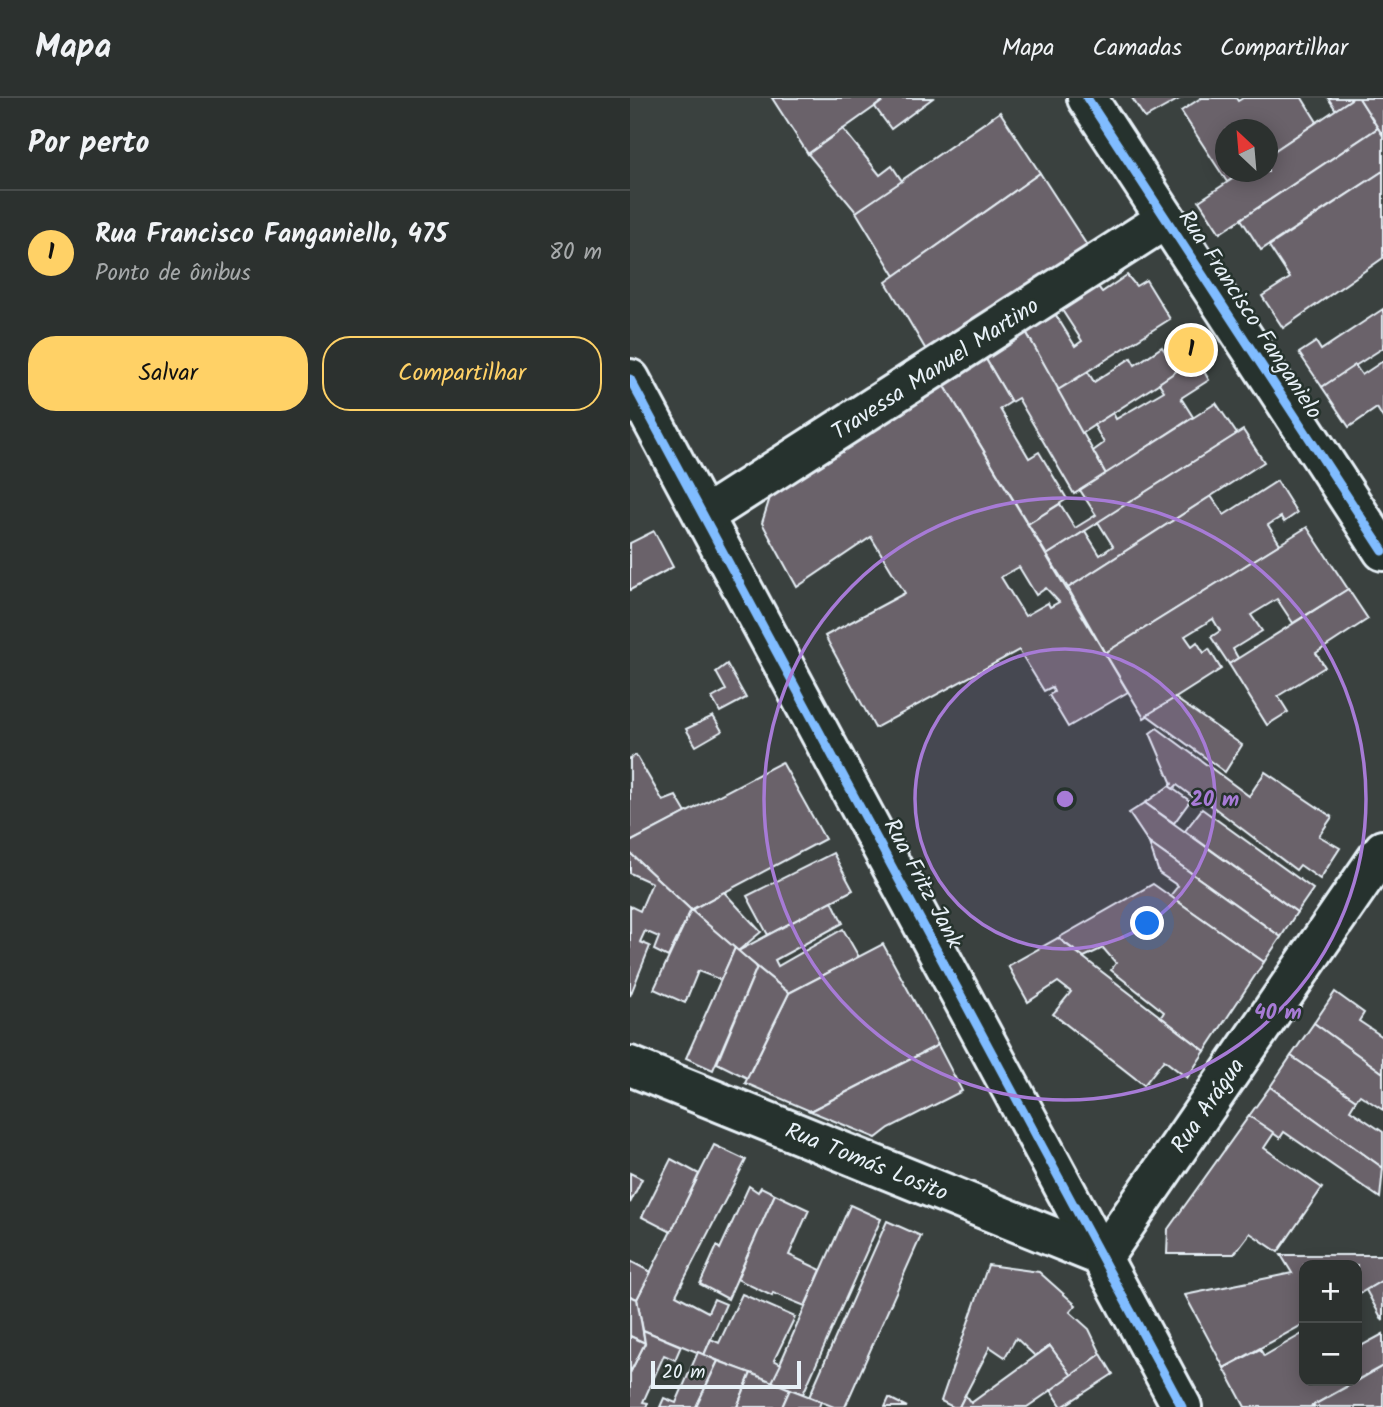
<!DOCTYPE html>
<html lang="pt">
<head>
<meta charset="utf-8">
<style>
	:root { --surface:#2c312f; --page:#383d3b; --text:#f1f3f6; --muted:#a6a9aa; --line:#484c4b; --accent:#ffd166 }
	body { margin:0; font-family:Kalam,sans-serif; background:var(--page); color:var(--text) }
	.controls { position:absolute; right:21px; bottom:21px; display:grid; overflow:hidden; border-radius:14px; box-shadow:0 4px 18px #0003 }
	.controls button { width:63px; height:63px; display:grid; place-items:center; padding:0; border:0; border-bottom:2px solid var(--line); background:var(--surface); color:var(--text); font:35px sans-serif }
	.compass { position:absolute; left:585px; top:21px; width:63px; height:63px; border-radius:50%; background:var(--surface); box-shadow:0 4px 18px #0003; rotate:334deg }
	.scale { position:absolute; left:21px; bottom:18px; width:150px; box-sizing:border-box; padding-left:7px; border:4px solid #e8f1f8; border-top:0; font-size:19px; line-height:24px; white-space:nowrap; color:#e8f1f8; -webkit-text-stroke:5px #26332d; paint-order:stroke }
	.you { position:absolute; left:518px; top:826px; width:24px; height:24px; margin:-18px; border:5px solid #fff; border-radius:50%; background:#1a73e8; box-shadow:0 0 0 10px #1a73e833 }
	.badge { display:grid; place-items:center; width:46px; height:46px; border-radius:50%; background:var(--accent); color:#111; font-size:23px; font-weight:700 }
	.pin { position:absolute; translate:-50% -50%; border:4px solid #fff; box-shadow:0 2px 7px #0006 }
	.list { margin:0; padding:0; list-style:none }
	h2 { display:flex; justify-content:space-between; align-items:center; height:91px; margin:0; padding:0 28px; font-size:30px }
	h2 small { font-size:23px; font-weight:400; color:var(--muted) }
	.list li { display:grid; grid-template-columns:46px 1fr auto; gap:21px; align-items:center; box-sizing:border-box; height:126px; padding:0 28px; border-top:2px solid var(--line) }
	.list b { display:block; font-size:26px; white-space:nowrap }
	.list p { margin:0; font-size:23px; white-space:nowrap; color:var(--muted) }
	.list em { font-size:23px; font-style:normal; color:var(--muted) }
	.actions { display:flex; gap:14px; padding:21px 28px }
	.actions a { flex:1; padding:16px 0; border:2px solid var(--accent); border-radius:28px; text-align:center; font-size:24px; color:var(--accent) }
	.actions .main { background:var(--accent); color:#111 }
	.map { position:relative; flex:none; width:753px; height:1309px; overflow:hidden }
	header { display:flex; align-items:center; gap:42px; box-sizing:border-box; height:98px; padding:0 35px; background:var(--surface); border-bottom:2px solid var(--line) }
	header strong { font-size:33px }
	nav { display:flex; gap:38px; margin-inline-start:auto; font-size:24px }
	main { display:flex }
	aside { flex:1; background:var(--surface) }
	.map>svg:first-child { display:block }
	.building { fill:#6a626a; stroke:#e8f1f8; stroke-width:2; fill-rule:evenodd }
	.lines { fill:none; stroke-linecap:round; stroke-linejoin:round }
	.minor-casing { stroke:#e8f1f8; stroke-width:44 }
	.minor { stroke:#26332d; stroke-width:38 }
	.cycleway-casing { stroke:#26332d; stroke-width:13 }
	.cycleway { stroke:#80bcff; stroke-width:9 }
	.ring { fill:none; stroke:#a77bd6; stroke-width:3.5 }
	.labels { text-anchor:middle; stroke-width:5; stroke-linejoin:round; paint-order:stroke }
	.street-label { font-size:23px; fill:#e8f1f8; stroke:#26332d }
	.centre { fill:#a77bd6; stroke:#26332d; stroke-width:3.5 }
	.ring-label { font-size:21px; text-anchor:middle; font-weight:bold; fill:#a77bd6; stroke:#26332d; stroke-width:5; stroke-linejoin:round; paint-order:stroke }
</style>
</head>
<body>
<header>
<strong>Mapa</strong>
<nav><a>Mapa</a><a>Camadas</a><a>Compartilhar</a></nav>
</header>
<main>
<aside>
<h2>Por perto<small></small></h2>
<ul class="list">
<li><span class="badge">1</span><div><b>Rua Francisco Fanganiello, 475</b><p>Ponto de ônibus</p></div><em>80 m</em></li>
</ul>
<div class="actions"><a class="main">Salvar</a><a>Compartilhar</a></div>
</aside>
<div class="map">
<svg width="753" height="1309" viewBox="0 0 753 1309">
	<rect width="100%" height="100%" fill="#3a413f"/>
	<filter id="ink" filterUnits="userSpaceOnUse"><feTurbulence type="fractalNoise" baseFrequency=".0143" numOctaves="2"/><feDisplacementMap in="SourceGraphic" scale="14" xChannelSelector="R" yChannelSelector="G"/><feConvolveMatrix kernelMatrix="1 2 1 2 8 2 1 2 1" color-interpolation-filters="sRGB"/></filter>
	<g filter="url(#ink)">
		<!-- building -->
		<g class="building">
			<polygon points="142,0 257,0 178,56"/>
			<polygon points="257,0 303,0 261,31 245,9"/>
			<polygon points="502,0 551,0 515,20"/>
			<polygon points="571,0 606,0 608,3 613,0 672,0 687,24 638,57 638,32 596,32 596,74 613,74 597,84 551,13"/>
			<polygon points="698,0 723,0 706,12"/>
			<polygon points="723,0 729,0 748,30 590,135 569,103 613,74 638,74 638,57"/>
			<polygon points="729,0 753,0 753,38 748,30"/>
			<polygon points="370,14 410,75 265,178 226,114"/>
			<polygon points="748,30 753,38 753,73 631,152 611,121"/>
			<polygon points="213,31 250,77 262,68 272,83 226,114 178,56"/>
			<polygon points="753,73 753,160 653,230 632,198 660,180 639,148"/>
			<polygon points="410,75 458,149 299,257 256,184"/>
			<polygon points="497,177 506,188 516,182 540,221 428,292 395,232 424,214 445,248 452,243 430,209 467,187 472,194"/>
			<polygon points="753,211 753,250 692,289 669,255 686,244 691,252"/>
			<polygon points="395,232 476,376 444,396 388,300 381,304 354,258"/>
			<polygon points="532,249 548,273 452,335 428,292 458,274 464,284 501,260 505,267"/>
			<polygon points="354,258 381,304 370,311 399,360 409,354 437,401 398,426 313,285"/>
			<polygon points="566,260 579,282 551,300 563,319 476,376 463,353 474,345 464,327 483,315 486,321 534,293 529,285"/>
			<polygon points="753,263 753,320 747,310 719,329 692,289 725,267 732,277"/>
			<path d="M313 285 498 594 438 629 419 597 424 594 422 589 414 593 389 552 245 630 195 538 275 495 241 439 167 489 132 425 142 393ZM389 469 406 497 416 490 429 504 420 509 418 505 395 518 371 479Z"/>
			<polygon points="586,305 607,336 417,457 398,426 430,406 445,430 466,417 450,392"/>
			<polygon points="613,332 634,364 438,490 417,457 455,433 470,457 483,448 468,424"/>
			<polygon points="647,383 667,415 654,424 651,419 638,427 650,446 475,555 438,490 581,398 594,417"/>
			<polygon points="677,429 718,491 663,525 647,501 621,517 632,533 603,551 608,560 599,566 581,539 590,533 583,521 555,538 562,548 567,544 574,555 579,551 591,571 514,620 475,555"/>
			<polygon points="24,433 43,469 0,492 0,445"/>
			<polygon points="718,491 738,521 686,555 695,569 648,598 658,614 637,627 599,566"/>
			<polygon points="97,566 116,600 90,614 82,600 96,592 86,574"/>
			<polygon points="545,600 612,647 595,674 517,617"/>
			<polygon points="83,618 92,633 66,648 56,631"/>
			<polygon points="527,630 619,698 635,674 702,719 689,738 710,750 690,781 670,767 666,772 570,699 567,702 547,687 543,691 539,688 542,686 520,635"/>
			<polygon points="6,657 33,703 46,698 56,715 0,744 0,660"/>
			<polygon points="152,664 195,741 61,812 0,755 0,744"/>
			<polygon points="539,688 560,703 544,725 515,705"/>
			<polygon points="515,705 667,814 651,839 519,745 499,715"/>
			<polygon points="572,711 683,791 667,814 555,733"/>
			<polygon points="519,745 651,839 634,864 540,798 548,788 529,775"/>
			<polygon points="0,755 61,812 38,859 24,852 29,839 15,833 10,844 20,848 0,898 0,808 10,813 22,785 0,775"/>
			<polygon points="203,755 223,792 138,837 117,798"/>
			<polygon points="523,786 634,864 575,953 531,919 534,914 481,872 486,865 473,850 454,859 428,840"/>
			<polygon points="94,794 131,834 108,853 61,812"/>
			<polygon points="202,803 213,825 145,862 148,868 213,831 229,859 159,895 108,853"/>
			<polygon points="61,812 105,850 91,882 68,873 55,905 24,891"/>
			<polygon points="428,840 575,953 557,980 534,962 514,987 423,916 441,894 428,884 398,904 378,868"/>
			<polygon points="253,846 308,947 180,1013 115,985 159,895"/>
			<polygon points="105,850 127,869 83,972 56,960"/>
			<polygon points="127,869 159,895 117,980 87,965"/>
			<polygon points="705,894 734,915 729,923 753,939 753,975 684,925"/>
			<polygon points="684,925 753,975 753,1012 730,997 726,1002 661,958"/>
			<polygon points="308,947 332,993 259,1030 246,1040 180,1013"/>
			<polygon points="661,958 726,1002 720,1012 753,1034 753,1070 640,989"/>
			<polygon points="640,989 753,1070 750,1100 654,1034 650,1040 619,1018"/>
			<polygon points="619,1018 644,1035 634,1050 692,1090 648,1154 620,1135 604,1156 537,1156 538,1131"/>
			<polygon points="84,1047 116,1062 46,1197 78,1214 84,1201 96,1206 74,1257 13,1232 7,1201"/>
			<polygon points="41,1061 69,1076 41,1134 12,1119"/>
			<polygon points="0,1075 12,1081 0,1105"/>
			<polygon points="119,1088 128,1094 131,1089 145,1096 98,1201 70,1186 87,1148 90,1151"/>
			<polygon points="145,1096 179,1112 159,1157 191,1172 175,1208 143,1195 142,1198 107,1181"/>
			<polygon points="220,1107 251,1121 173,1296 142,1284"/>
			<polygon points="257,1123 291,1138 215,1309 204,1309 179,1299"/>
			<polygon points="651,1157 753,1157 753,1182 727,1197 727,1167 674,1167 674,1226 594,1270 555,1197 662,1175"/>
			<polygon points="0,1163 21,1174 7,1201 0,1198"/>
			<polygon points="358,1167 409,1174 446,1207 440,1214 459,1231 471,1256 442,1278 420,1248 405,1258 386,1240 375,1259 360,1249 329,1309 323,1309 311,1303"/>
			<polygon points="753,1182 753,1223 736,1192"/>
			<polygon points="112,1196 165,1219 144,1262 151,1266 142,1284 74,1257 81,1241 89,1245"/>
			<polygon points="0,1198 7,1201 15,1245 0,1238"/>
			<polygon points="13,1232 51,1248 45,1262 34,1257 13,1304 18,1305 16,1309 0,1309 0,1275 15,1245"/>
			<polygon points="674,1235 674,1283 726,1283 680,1309 615,1309 594,1270 630,1251 634,1258"/>
			<polygon points="753,1236 753,1268 727,1282 727,1250"/>
			<polygon points="0,1238 15,1245 0,1275"/>
			<polygon points="420,1248 442,1278 397,1309 329,1309 335,1297 341,1305"/>
			<polygon points="68,1254 88,1263 66,1309 30,1309 34,1300 46,1305"/>
			<polygon points="471,1256 483,1276 432,1309 421,1292"/>
			<polygon points="88,1263 121,1275 107,1309 66,1309"/>
			<polygon points="753,1268 753,1309 680,1309 727,1283"/>
			<polygon points="121,1275 160,1291 152,1309 107,1309"/>
			<polygon points="160,1291 191,1303 189,1309 152,1309"/>
			<polygon points="259,1300 277,1309 255,1309"/>
		</g>
		<g class="lines">
			<!-- minor casing -->
			<g class="minor-casing">
				<g id="minor">
					<polyline points="457,0 753,453"/>
					<polyline points="0,281 552,1309"/>
					<polyline points="74,418 536,121"/>
					<polyline points="0,968 473,1159"/>
					<polyline points="473,1159 753,752"/>
				</g>
			</g>
			<!-- minor -->
			<use href="#minor" class="minor"/>
			<!-- cycleway casing -->
			<g class="cycleway-casing">
				<g id="cycleway">
					<polyline points="457,0 753,453"/>
					<polyline points="0,281 552,1309"/>
				</g>
			</g>
			<!-- cycleway -->
			<use href="#cycleway" class="cycleway"/>
		</g>
	</g>
	<!-- distance rings -->
	<circle cx="435" cy="701" r="150" fill="#a77bd6" fill-opacity=".12"/>
	<g class="ring">
		<circle cx="435" cy="701" r="150"/>
		<circle cx="435" cy="701" r="301"/>
	</g>
	<g class="labels">
		<!-- street labels -->
		<g class="street-label">
			<text transform="translate(621 216) rotate(57)" y="8">Rua Francisco Fanganielo</text>
			<text transform="translate(305 270) rotate(-33)" y="8">Travessa Manuel Martino</text>
			<text transform="translate(294 785) rotate(62)" y="8">Rua Fritz Jank</text>
			<text transform="translate(577 1007) rotate(-55)" y="8">Rua Arágua</text>
			<text transform="translate(237 1063) rotate(22)" y="8">Rua Tomás Losito</text>
		</g>
	</g>
	<circle cx="435" cy="701" r="10" class="centre"/>
	<g class="ring-label">
		<text x="585" y="708">20 m</text>
		<text x="648" y="921">40 m</text>
	</g>
</svg>
<div class="controls">
<button>+</button>
<button>−</button>
</div>
<svg class="compass" viewBox="-18 -18 36 36"><path d="M0-13l5 13h-10z" fill="#e53935"/><path d="M0 13l5-13h-10z" fill="#a6a9aa"/></svg>
<div class="scale">20 m</div>
<div class="you"></div>
<div class="pin badge" style="left:561px;top:252px">1</div>
</div>
</main>
</body>
</html>
